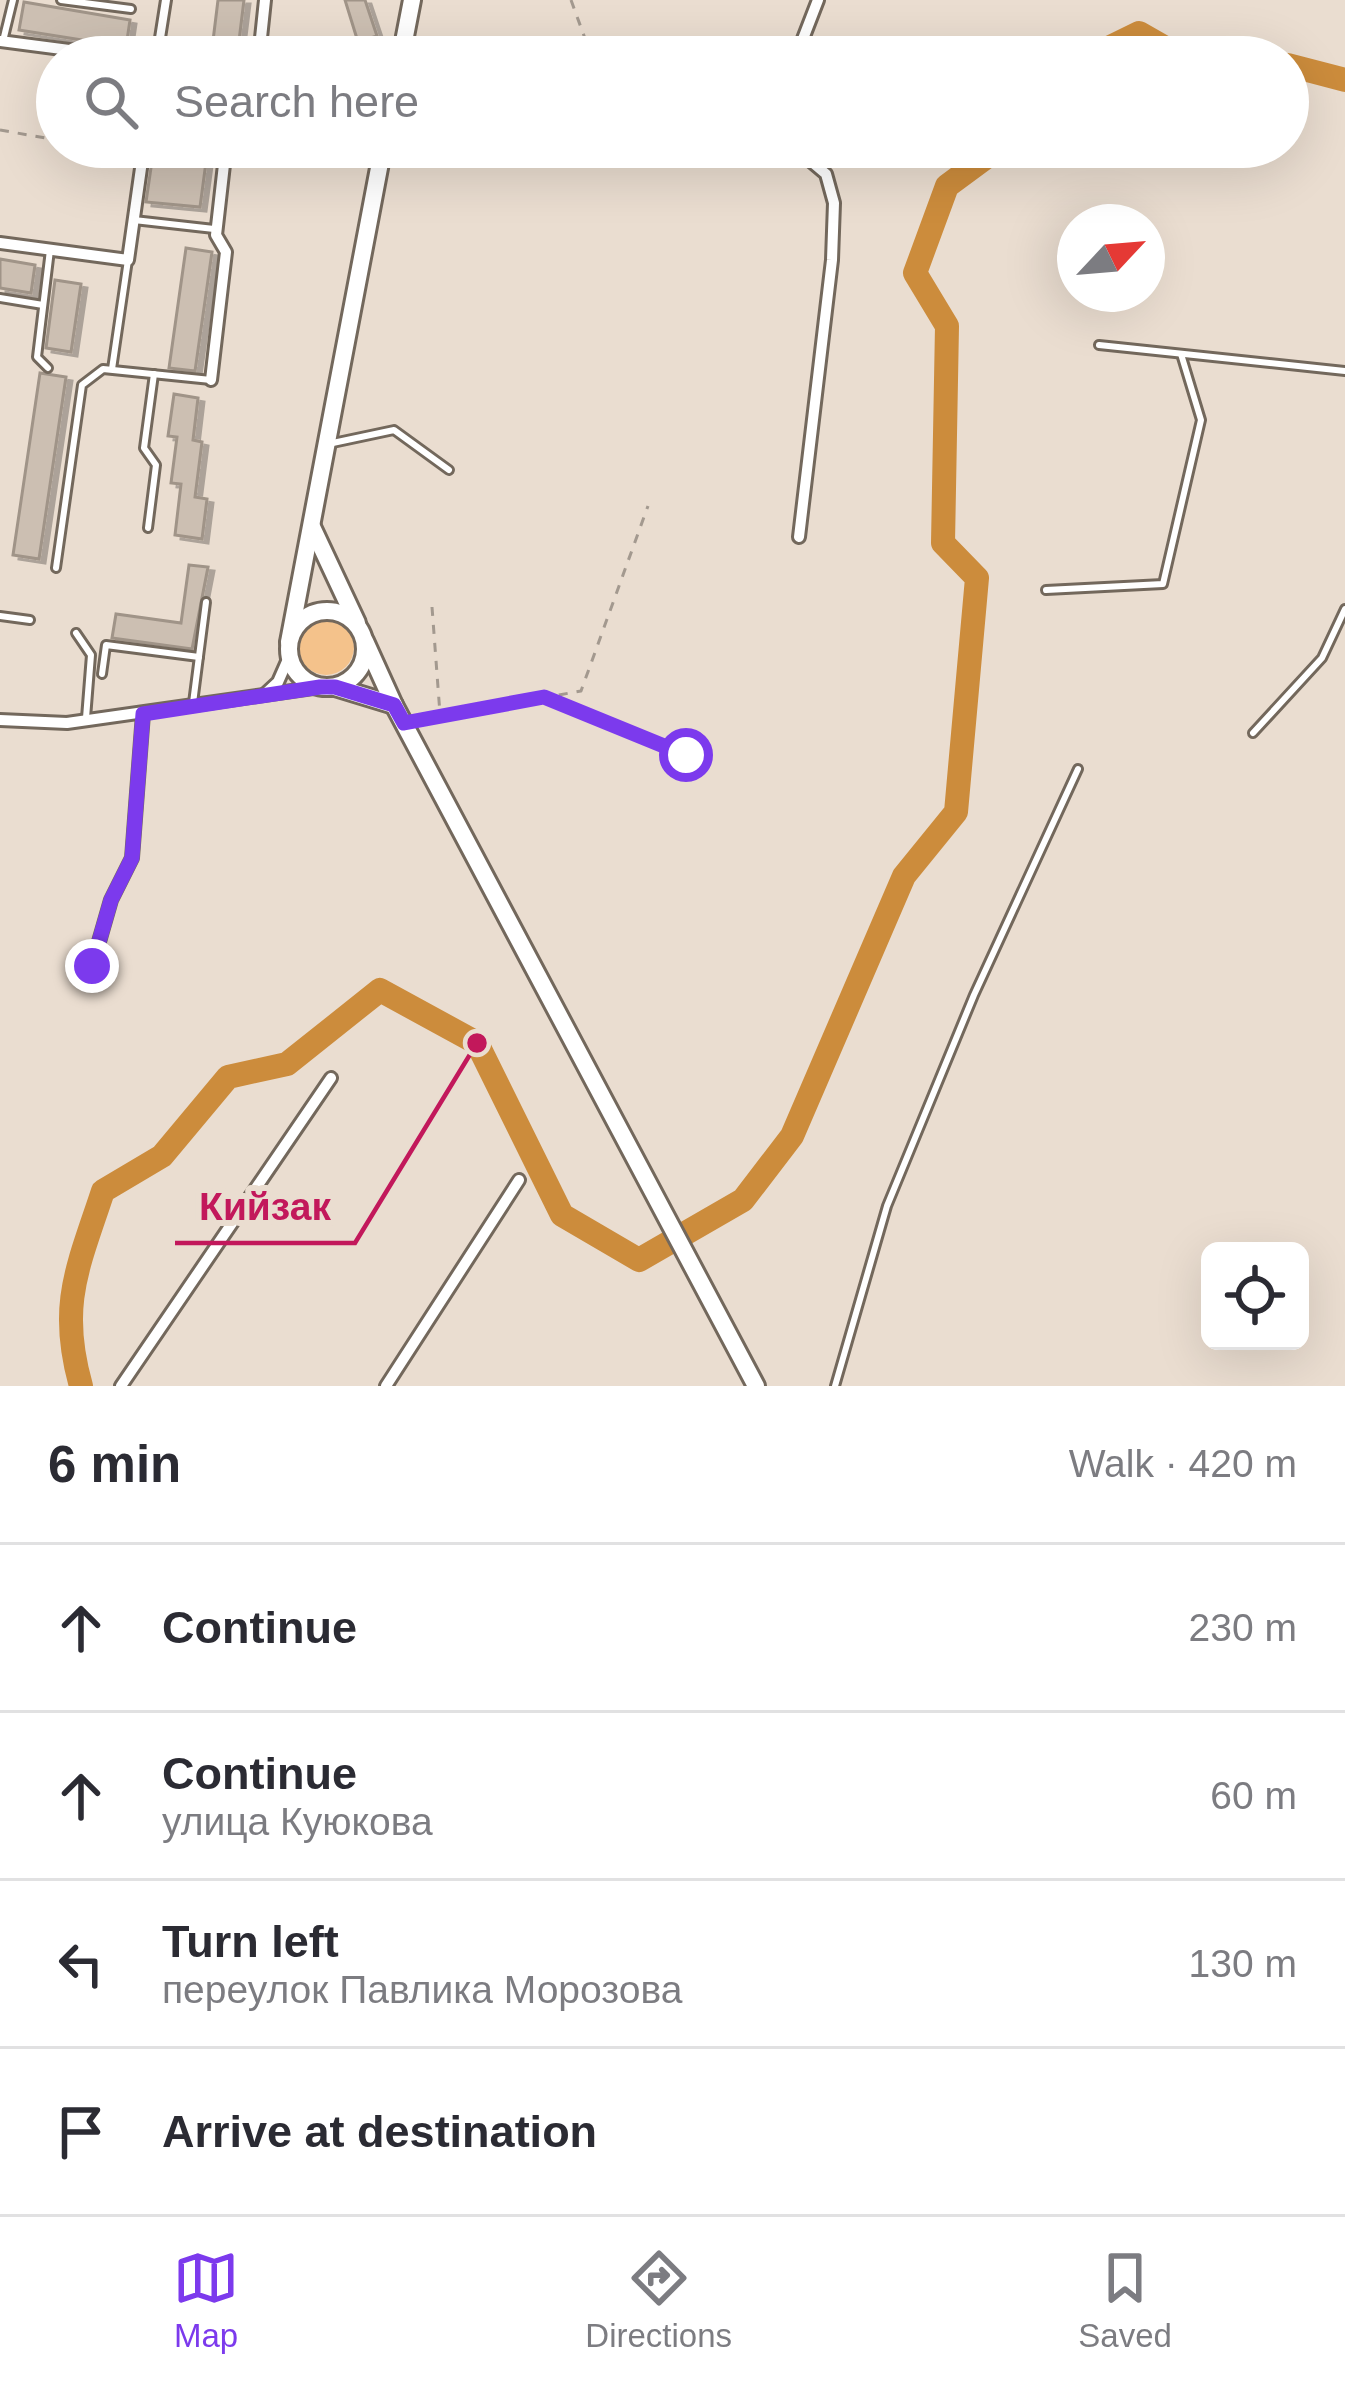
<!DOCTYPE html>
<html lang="en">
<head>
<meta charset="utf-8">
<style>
	:root { --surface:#fff; --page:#f7f7f7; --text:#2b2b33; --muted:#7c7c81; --line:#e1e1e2; --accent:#7c3aed }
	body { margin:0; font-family:Helvetica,sans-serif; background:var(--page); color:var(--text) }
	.controls { position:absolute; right:36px; bottom:36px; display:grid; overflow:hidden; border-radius:18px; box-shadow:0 12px 48px #0002 }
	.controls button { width:108px; height:108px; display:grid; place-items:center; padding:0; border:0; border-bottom:3px solid var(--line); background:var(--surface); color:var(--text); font:60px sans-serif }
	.compass { position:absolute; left:1057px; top:204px; width:108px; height:108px; border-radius:50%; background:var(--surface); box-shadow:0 12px 48px #0002; rotate:64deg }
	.stop { position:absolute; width:36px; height:36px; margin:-27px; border:9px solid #7c3aed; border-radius:50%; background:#fff }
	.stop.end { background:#7c3aed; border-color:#fff; box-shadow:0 3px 12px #0008 }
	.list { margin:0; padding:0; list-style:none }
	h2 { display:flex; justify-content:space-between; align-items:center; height:156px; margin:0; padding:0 48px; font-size:51px }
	h2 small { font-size:39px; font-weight:400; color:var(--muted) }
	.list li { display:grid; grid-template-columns:78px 1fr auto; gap:36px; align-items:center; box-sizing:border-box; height:168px; padding:0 48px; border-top:3px solid var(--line) }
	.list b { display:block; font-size:45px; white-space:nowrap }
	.list p { margin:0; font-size:39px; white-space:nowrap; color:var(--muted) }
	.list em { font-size:39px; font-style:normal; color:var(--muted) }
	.icon { flex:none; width:66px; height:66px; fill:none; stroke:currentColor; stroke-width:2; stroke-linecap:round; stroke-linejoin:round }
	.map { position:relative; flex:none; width:1345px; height:1386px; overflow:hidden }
	.search { position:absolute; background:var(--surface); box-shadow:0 12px 48px #0002; left:36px; right:36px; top:36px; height:132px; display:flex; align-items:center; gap:30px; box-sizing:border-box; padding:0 42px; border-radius:66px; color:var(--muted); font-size:45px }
	.sheet { height:828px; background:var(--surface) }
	nav { display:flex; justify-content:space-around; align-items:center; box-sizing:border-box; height:168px; border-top:3px solid var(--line); background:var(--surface); font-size:33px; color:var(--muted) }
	nav a { display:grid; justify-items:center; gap:6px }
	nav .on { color:var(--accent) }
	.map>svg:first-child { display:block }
	.green { fill:#f4c28b }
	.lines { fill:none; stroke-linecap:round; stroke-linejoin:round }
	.river { stroke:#cc8c3c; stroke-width:24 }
	.building { fill:#ccbfb2; stroke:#a09488; stroke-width:3; filter:url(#shadow) }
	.service-casing { stroke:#73685c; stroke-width:12 }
	.pedestrian-casing { stroke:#73685c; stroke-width:14 }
	.minor-casing { stroke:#73685c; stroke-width:16 }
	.primary-casing { stroke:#73685c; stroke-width:22 }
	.path { stroke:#a3998f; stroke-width:3; stroke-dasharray:9 9; stroke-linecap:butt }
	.service { stroke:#fff; stroke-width:6 }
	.pedestrian { stroke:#fff; stroke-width:8 }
	.minor { stroke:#fff; stroke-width:10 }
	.primary { stroke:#fff; stroke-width:16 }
	.route { stroke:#7c3aed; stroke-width:15 }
	.leader { fill:none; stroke:#c2185b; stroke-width:4.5 }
	.callout-dot { fill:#c2185b; stroke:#eaddd0; stroke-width:4.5 }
	.callout-label { font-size:39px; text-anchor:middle; font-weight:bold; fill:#c2185b; stroke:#eaddd0; stroke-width:12; stroke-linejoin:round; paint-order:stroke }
</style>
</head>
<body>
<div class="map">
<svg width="1345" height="1386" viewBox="0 0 1345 1386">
	<defs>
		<filter id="shadow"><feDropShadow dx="6" dy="4" stdDeviation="0" flood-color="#0004"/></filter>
	</defs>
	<rect width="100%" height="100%" fill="#eaddd0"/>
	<!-- green -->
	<circle class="green" cx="326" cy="647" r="28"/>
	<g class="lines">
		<!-- river -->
		<g class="river">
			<polyline points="1090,57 1139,33 1181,57"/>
			<polyline points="1219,57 1258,57"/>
			<polyline points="1288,65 1345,80"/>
			<path d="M81 1386C58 1305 78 1267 103 1191L162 1156 228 1077 287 1064 380 990 477 1043 562 1215 639 1260 743 1200 792 1136 904 876 956 812 977 578 943 543 947 326 915 273 947 186 989 155 993 147"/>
		</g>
	</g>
	<!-- building -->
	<g class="building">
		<polygon points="218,0 244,0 237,57 211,57"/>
		<polygon points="345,0 365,0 377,36 358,42"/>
		<polygon points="24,2 130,20 126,47 19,30"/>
		<polygon points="154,147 208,147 200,207 146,202"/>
		<polygon points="186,248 212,252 195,371 169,368"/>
		<polygon points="0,259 35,265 31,293 0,288"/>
		<polygon points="55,280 81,284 71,352 46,348"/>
		<polygon points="40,373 66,377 39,559 13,555"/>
		<polygon points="174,394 198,398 193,440 202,442 195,497 207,499 202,539 175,535 181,484 171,483 177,437 168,436"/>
		<polygon points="189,565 208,567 192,649 112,638 116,614 181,623"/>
	</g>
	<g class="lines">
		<!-- service casing -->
		<g class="service-casing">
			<g id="service">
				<polyline points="61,0 131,9"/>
				<polyline points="3,41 13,0"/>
				<polyline points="134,220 214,229"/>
				<polyline points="0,298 43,305"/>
				<polyline points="1099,345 1345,371"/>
				<polyline points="48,368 37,357 50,250"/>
				<polyline points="112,369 128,260"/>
				<polyline points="328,444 394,430 449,470"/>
				<polyline points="148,528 156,465 144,448 154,374"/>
				<polyline points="56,568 82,385 103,369 211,380"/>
				<polyline points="1046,590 1163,584 1201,420 1181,354"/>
				<polyline points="0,616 30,620"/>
				<polyline points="76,633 91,655 86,718"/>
				<polyline points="102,674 106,645 199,657"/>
				<polyline points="193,703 206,602"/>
				<polyline points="1253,733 1322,658 1345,609"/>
				<polyline points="835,1386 887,1206 974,995 1078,769"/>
			</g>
		</g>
		<!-- pedestrian casing -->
		<g class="pedestrian-casing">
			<polyline id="pedestrian" points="157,57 166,0"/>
		</g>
		<!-- minor casing -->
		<g class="minor-casing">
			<g id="minor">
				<polyline points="0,41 123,57"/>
				<polyline points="259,57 265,0"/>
				<polyline points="796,57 818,0"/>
				<polyline points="794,147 826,174 834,203 832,260 799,537"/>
				<polyline points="0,243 128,260 144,147"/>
				<polyline points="211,380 226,252 216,235 226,147"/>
				<polyline points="264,695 278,682 289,657"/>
				<polyline points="0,720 67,723 320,687"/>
				<polyline points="92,966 111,900 132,858 143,714"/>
				<polyline points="121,1386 331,1078"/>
				<polyline points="386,1386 519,1180"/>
			</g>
		</g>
		<!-- primary casing -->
		<g class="primary-casing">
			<g id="primary">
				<polyline points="401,57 412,0"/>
				<polyline points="312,527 357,623"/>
				<circle cx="327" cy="649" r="38"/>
				<polyline points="365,641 394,705 756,1386"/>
				<polyline points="289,642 383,147"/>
				<polyline points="335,687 394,705"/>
			</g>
		</g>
		<!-- path -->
		<g class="path">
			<polyline points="571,0 587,44 609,57"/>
			<polyline points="0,130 57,140"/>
			<polyline points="97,147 130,153"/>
			<polyline points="432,607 440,714"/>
			<polyline points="545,698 686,755"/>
			<polyline points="417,720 581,691 648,506"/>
		</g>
		<!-- service -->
		<use href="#service" class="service"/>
		<!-- pedestrian -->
		<use href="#pedestrian" class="pedestrian"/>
		<!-- minor -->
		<use href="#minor" class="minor"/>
		<!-- primary -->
		<use href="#primary" class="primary"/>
	</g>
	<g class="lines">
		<!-- route -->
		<polyline class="route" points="92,966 111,900 132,858 143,714 320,687 335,687 394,705 404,723 544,697 686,755"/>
	</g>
	<!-- callouts -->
	<path class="leader" d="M477 1043L355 1243H175"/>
	<circle class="callout-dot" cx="477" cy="1043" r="12"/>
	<g class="callout-label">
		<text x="265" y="1220">Кийзак</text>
	</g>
</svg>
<div class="controls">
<button><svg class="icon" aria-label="locate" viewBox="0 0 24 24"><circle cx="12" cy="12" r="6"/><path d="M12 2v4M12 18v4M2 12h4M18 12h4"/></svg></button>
</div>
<svg class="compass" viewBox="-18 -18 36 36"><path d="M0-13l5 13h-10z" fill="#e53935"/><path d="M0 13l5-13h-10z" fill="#7c7c81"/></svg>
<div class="stop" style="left:686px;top:755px"></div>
<div class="stop end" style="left:92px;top:966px"></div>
<div class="search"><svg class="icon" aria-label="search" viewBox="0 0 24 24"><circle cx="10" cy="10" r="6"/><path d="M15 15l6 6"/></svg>Search here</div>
</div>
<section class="sheet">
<h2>6 min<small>Walk · 420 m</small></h2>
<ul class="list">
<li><svg class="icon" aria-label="ahead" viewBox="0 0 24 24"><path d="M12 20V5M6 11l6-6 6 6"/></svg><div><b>Continue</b></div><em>230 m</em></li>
<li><svg class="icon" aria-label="ahead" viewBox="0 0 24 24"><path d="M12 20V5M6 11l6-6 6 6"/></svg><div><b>Continue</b><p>улица Куюкова</p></div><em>60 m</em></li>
<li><svg class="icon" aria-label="left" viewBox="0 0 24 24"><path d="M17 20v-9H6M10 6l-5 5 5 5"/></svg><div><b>Turn left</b><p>переулок Павлика Морозова</p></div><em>130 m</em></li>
<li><svg class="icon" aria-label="arrive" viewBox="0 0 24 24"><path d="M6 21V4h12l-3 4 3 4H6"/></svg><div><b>Arrive at destination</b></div></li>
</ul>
</section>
<nav>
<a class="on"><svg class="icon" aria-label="map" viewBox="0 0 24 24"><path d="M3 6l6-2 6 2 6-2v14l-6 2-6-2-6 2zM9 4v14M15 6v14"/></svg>Map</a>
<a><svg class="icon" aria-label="directions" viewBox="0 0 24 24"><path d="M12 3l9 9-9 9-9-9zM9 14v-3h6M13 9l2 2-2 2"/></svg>Directions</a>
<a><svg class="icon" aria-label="saved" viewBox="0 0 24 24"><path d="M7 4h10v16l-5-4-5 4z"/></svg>Saved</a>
</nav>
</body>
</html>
